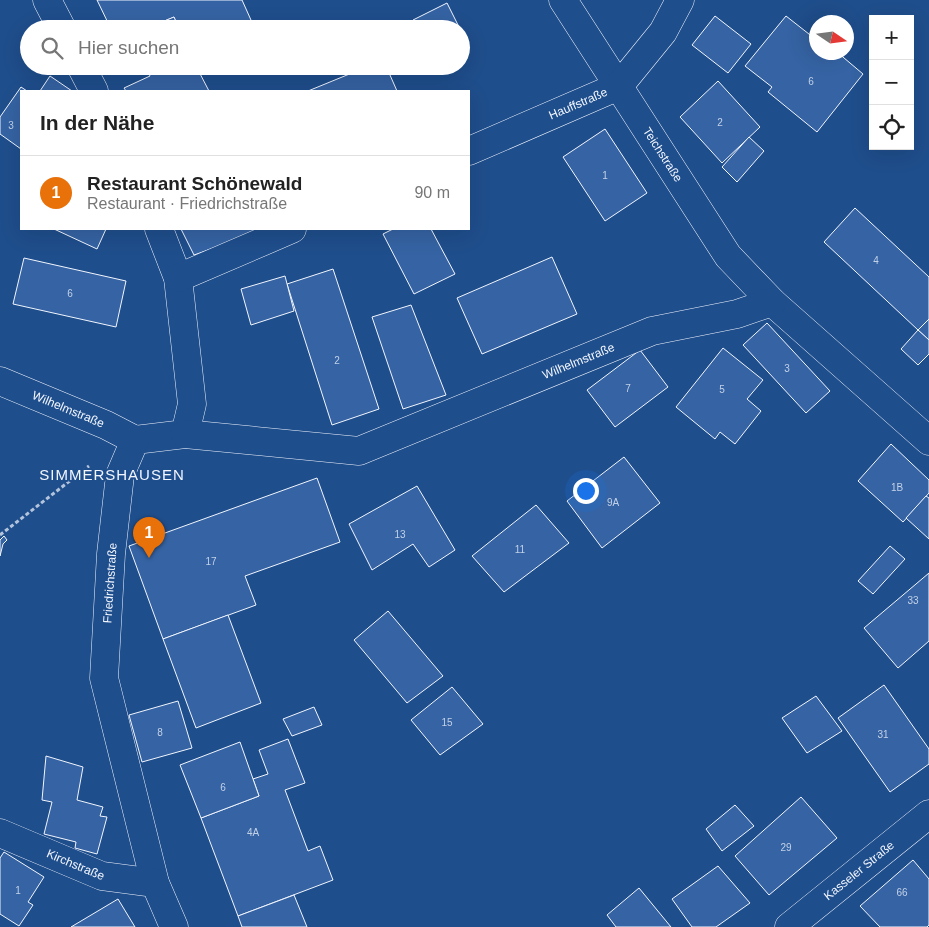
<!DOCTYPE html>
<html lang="de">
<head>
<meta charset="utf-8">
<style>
	:root { --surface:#fff; --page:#f2f2f2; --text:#222; --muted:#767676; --line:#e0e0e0; --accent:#0b8043 }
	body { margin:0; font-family:Helvetica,sans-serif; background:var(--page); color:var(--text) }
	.controls { position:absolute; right:15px; top:15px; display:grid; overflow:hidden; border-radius:0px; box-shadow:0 5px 20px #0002 }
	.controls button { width:45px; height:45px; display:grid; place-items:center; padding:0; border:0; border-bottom:1px solid var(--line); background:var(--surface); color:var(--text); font:25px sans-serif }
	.compass { position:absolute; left:809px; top:15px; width:45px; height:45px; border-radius:50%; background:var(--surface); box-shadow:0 5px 20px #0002; rotate:103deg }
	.you { position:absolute; left:585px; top:490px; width:18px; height:18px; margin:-12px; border:4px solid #fff; border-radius:50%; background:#1a73e8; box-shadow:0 0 0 8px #1a73e833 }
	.badge { display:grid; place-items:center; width:32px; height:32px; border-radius:50%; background:var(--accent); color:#fff; font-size:16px; font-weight:700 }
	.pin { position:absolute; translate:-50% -41px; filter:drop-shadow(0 1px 2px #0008) }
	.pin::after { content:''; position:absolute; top:26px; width:18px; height:15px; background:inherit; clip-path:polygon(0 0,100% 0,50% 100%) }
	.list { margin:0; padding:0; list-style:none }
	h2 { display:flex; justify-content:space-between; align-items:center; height:65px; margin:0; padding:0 20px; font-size:21px }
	h2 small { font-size:16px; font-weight:400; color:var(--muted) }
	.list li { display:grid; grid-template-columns:32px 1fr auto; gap:15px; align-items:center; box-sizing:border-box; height:75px; padding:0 20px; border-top:1px solid var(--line) }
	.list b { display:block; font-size:19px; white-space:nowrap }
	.list p { margin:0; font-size:16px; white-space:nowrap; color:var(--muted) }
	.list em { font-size:16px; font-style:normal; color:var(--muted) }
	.icon { flex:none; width:28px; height:28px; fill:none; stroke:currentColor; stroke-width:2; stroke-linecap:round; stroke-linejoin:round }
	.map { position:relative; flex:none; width:929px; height:927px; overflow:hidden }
	.search { position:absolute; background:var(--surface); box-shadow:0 5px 20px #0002; left:20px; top:20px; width:450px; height:55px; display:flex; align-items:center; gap:12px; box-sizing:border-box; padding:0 18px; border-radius:28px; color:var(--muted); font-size:19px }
	.panel { position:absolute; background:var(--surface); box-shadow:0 5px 20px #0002; left:20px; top:90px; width:450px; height:140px; border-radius:0px }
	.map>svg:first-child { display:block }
	.building { fill:#3563a3; stroke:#f2f6ff }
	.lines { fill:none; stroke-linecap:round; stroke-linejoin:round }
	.minor-casing { stroke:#f2f6ff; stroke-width:29 }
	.path { stroke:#b3c4dc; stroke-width:3; stroke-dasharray:4 2.5; stroke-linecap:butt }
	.minor { stroke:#1f4e8c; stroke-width:28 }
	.labels { text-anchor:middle; stroke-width:4; stroke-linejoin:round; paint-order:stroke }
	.number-label { font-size:10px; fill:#c3d1e8 }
	.street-label { font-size:12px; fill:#f2f6ff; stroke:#1f4e8c }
	.quarter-label { font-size:15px; letter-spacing:1px; fill:#f2f6ff; stroke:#1f4e8c }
</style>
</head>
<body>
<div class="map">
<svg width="929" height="927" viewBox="0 0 929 927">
	<rect width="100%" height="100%" fill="#1f4e8c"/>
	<!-- building -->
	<g class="building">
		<polygon points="97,0 242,0 255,29 179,29 174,17 145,29 111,29"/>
		<polygon points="447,3 460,29 417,29 413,20"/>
		<polygon points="715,16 751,44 728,73 692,45"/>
		<polygon points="786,16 814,38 816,35 816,52 837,52 863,74 817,132 768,92 772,87 745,66"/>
		<polygon points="174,17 179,29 145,29"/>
		<polygon points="146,66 196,66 209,91 126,91 124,88 150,76"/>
		<polygon points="369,66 386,66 397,91 308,91"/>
		<polygon points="50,76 72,91 40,91"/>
		<polygon points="718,81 760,127 722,163 680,117"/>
		<polygon points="21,87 27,91 21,91 21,149 0,134 0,117"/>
		<polygon points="605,129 647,193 605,221 563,157"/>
		<polygon points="749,137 764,151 737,182 722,167"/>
		<polygon points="855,208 929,277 929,319 918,330 824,242"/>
		<polygon points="54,229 106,229 97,249"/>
		<polygon points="181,229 268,229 194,255"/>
		<polygon points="393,229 431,229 455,274 414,294 383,234"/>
		<polygon points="552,257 577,314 482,354 457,298"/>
		<polygon points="24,258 126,281 116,327 13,304"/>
		<polygon points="333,269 379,409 332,425 287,284"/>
		<polygon points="285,276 294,311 251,325 241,289"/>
		<polygon points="411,305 446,395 403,409 372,317"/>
		<polygon points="929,319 929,340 918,330"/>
		<polygon points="767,323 830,391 806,413 743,345"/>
		<polygon points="918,330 929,340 929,354 918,365 901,349"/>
		<polygon points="723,348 763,380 747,399 761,411 735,444 720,432 715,439 676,407"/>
		<polygon points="640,350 668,387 615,427 587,390"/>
		<polygon points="891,444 929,480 929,493 903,522 858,481"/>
		<polygon points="624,457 660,503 602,548 567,501"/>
		<polygon points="317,478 340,542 245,576 256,605 163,639 129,546"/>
		<polygon points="417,486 455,550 429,567 413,544 372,570 349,524"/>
		<polygon points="926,496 929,498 929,539 906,518"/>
		<polygon points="536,505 569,543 504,592 472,556"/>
		<polygon points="4,536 7,540 3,544 0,556 0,540"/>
		<polygon points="890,546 905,559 873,594 858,581"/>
		<polygon points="929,573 929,641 898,668 864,628"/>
		<polygon points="388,611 443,676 407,703 354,640"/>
		<polygon points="228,615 261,703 196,728 163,639"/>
		<polygon points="884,685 929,749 929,764 890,792 838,718"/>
		<polygon points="452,687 483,724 440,755 411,720"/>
		<polygon points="816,696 842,731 807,753 782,718"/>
		<polygon points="178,701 192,748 142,762 129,715"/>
		<polygon points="314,707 322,725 292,736 283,719"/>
		<polygon points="288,739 305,783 285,790 308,851 320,846 333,880 238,916 201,818 259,796 253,779 268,774 259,750"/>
		<polygon points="240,742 259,796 201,818 180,765"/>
		<polygon points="46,756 83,767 77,800 103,807 100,816 107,817 97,854 75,848 76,842 44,834 52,802 42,800"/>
		<polygon points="801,797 837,838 769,895 735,856"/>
		<polygon points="735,805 754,826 722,851 706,829"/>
		<polygon points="4,852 44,877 28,902 33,905 19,926 0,914 0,858"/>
		<polygon points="913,860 929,879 929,925 927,927 880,927 860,906"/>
		<polygon points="718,866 750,903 716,927 692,927 672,899"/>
		<polygon points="639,888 671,927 616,927 607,915"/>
		<polygon points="294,895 307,927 242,927 238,916"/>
		<polygon points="118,899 135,927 71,927"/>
	</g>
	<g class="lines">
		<!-- minor casing -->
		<g class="minor-casing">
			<g id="minor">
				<polyline points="47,0 62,29"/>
				<path id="s1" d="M563 0 728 256 772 302 929 441"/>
				<polyline points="81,66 94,91"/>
				<path id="s2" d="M469 151 619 86 663 32 680 0"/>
				<polyline points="159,229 178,278 192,404 185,434 135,440 120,475 111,554 104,678 155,883 174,927"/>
				<polyline points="178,278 292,229"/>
				<path id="s3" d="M0 381 106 425 135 440"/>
				<path id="s4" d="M185 434 359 451 652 331 737 314 772 302"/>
				<path id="s5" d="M0 833 102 876 155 883"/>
				<path id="s6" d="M789 927 929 814"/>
			</g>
		</g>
		<!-- path -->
		<polyline class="path" points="0,535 89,466"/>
		<!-- minor -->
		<use href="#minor" class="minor"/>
	</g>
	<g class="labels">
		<!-- number labels -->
		<g class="number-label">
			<text x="811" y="85">6</text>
			<text x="720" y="126">2</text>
			<text x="11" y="129">3</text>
			<text x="605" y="179">1</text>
			<text x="876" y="264">4</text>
			<text x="70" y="297">6</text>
			<text x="337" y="364">2</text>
			<text x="787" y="372">3</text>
			<text x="628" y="392">7</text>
			<text x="722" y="393">5</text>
			<text x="897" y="491">1B</text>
			<text x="613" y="506">9A</text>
			<text x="400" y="538">13</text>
			<text x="520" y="553">11</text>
			<text x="211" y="565">17</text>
			<text x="913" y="604">33</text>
			<text x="447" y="726">15</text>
			<text x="160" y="736">8</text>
			<text x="883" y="738">31</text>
			<text x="223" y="791">6</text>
			<text x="253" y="836">4A</text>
			<text x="786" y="851">29</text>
			<text x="18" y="894">1</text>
			<text x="902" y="896">66</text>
		</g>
		<!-- street labels -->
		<g class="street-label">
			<text dy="4" stroke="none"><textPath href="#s2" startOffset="119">Hauffstraße</textPath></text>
			<text dy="4" stroke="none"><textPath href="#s1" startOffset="184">Teichstraße</textPath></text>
			<text dy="4" stroke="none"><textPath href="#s4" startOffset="412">Wilhelmstraße</textPath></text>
			<text dy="4" stroke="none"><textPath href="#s3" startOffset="74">Wilhelmstraße</textPath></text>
			<text transform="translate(110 583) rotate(-86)" y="4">Friedrichstraße</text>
			<text dy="4" stroke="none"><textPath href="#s5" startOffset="82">Kirchstraße</textPath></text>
			<text dy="4" stroke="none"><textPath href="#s6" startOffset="90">Kasseler Straße</textPath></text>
		</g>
		<!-- quarter labels -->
		<g class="quarter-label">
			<text x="112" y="480">SIMMERSHAUSEN</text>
		</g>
	</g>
</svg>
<div class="controls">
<button>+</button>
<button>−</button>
<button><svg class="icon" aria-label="locate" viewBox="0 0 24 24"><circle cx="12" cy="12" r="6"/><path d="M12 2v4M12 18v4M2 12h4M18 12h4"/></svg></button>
</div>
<svg class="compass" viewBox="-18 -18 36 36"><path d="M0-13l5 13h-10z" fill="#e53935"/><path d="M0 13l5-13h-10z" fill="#767676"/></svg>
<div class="you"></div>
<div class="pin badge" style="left:149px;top:558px;background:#e8710a">1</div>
<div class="search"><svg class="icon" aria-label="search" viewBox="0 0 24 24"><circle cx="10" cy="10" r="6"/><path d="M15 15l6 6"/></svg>Hier suchen</div>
<section class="panel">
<h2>In der Nähe<small></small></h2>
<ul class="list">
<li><span class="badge" style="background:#e8710a">1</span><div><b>Restaurant Schönewald</b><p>Restaurant · Friedrichstraße</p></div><em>90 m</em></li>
</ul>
</section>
</div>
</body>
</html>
